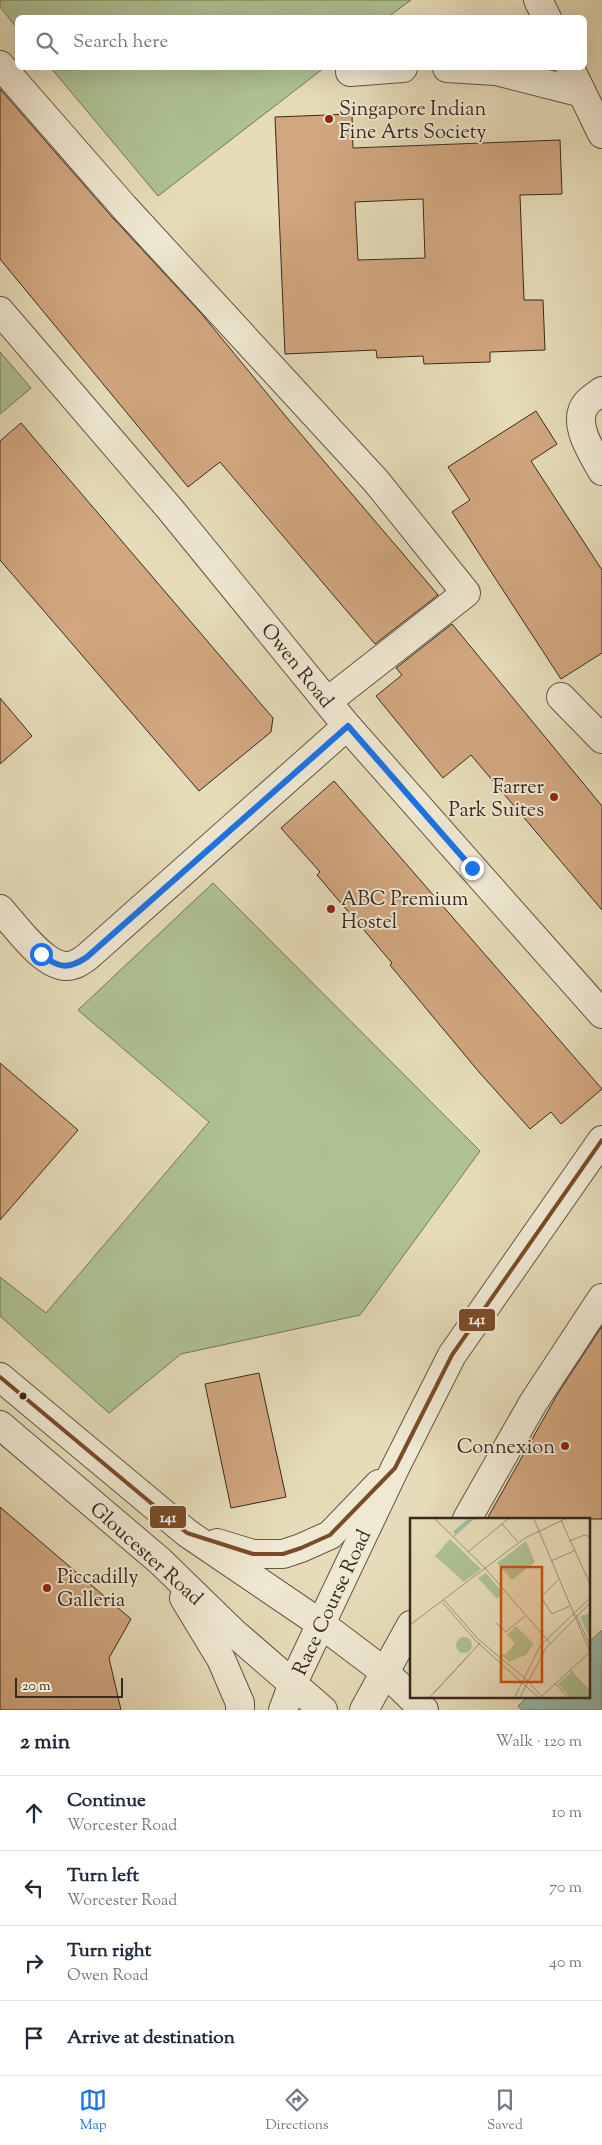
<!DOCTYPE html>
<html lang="en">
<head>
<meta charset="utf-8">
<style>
	:root { --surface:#fff; --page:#f2f2f3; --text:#1f2937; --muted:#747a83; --line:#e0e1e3; --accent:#1a73e8 }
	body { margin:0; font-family:"Sorts Mill Goudy",serif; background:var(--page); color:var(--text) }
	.scale { position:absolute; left:15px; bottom:12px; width:108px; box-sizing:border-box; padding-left:5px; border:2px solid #392920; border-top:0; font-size:14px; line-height:18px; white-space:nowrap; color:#392920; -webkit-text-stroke:4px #efe8d2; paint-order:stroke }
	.stop { position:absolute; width:15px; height:15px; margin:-11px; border:4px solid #1a73e8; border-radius:50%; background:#fff }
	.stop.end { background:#1a73e8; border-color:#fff; box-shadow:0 1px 5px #0008 }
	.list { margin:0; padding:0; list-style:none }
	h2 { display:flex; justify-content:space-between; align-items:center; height:65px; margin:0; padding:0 20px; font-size:21px }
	h2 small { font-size:16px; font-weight:400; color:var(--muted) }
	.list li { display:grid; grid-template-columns:32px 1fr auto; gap:15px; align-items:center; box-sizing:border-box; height:75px; padding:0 20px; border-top:1px solid var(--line) }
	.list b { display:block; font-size:19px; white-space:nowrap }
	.list p { margin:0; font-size:16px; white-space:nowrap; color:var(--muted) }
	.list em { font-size:16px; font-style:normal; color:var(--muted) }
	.icon { flex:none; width:28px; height:28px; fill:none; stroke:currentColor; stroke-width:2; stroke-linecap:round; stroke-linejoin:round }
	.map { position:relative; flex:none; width:602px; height:1710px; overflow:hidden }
	.search { position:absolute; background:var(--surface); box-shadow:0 5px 20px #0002; left:15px; right:15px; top:15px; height:55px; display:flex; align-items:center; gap:12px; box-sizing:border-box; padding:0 18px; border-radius:8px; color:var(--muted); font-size:19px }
	.sheet { height:365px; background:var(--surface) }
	nav { display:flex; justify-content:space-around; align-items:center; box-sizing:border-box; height:70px; border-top:1px solid var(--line); background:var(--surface); font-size:14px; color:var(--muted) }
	nav a { display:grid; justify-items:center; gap:2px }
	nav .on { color:var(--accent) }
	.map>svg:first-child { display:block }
	.green { fill:#afc294; stroke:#74765a }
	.water { fill:#96bcae; stroke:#718175 }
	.building { fill:#d2a780; stroke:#392920; fill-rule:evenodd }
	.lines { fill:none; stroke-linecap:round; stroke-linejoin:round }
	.minor-casing { stroke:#645646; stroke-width:30 }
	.minor { stroke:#efe8d2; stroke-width:28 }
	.bus-1-casing { stroke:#efe8d2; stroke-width:8 }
	.bus-1 { stroke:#7a4b2a; stroke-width:4 }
	.route { stroke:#1a73e8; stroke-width:6 }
	.poi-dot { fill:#8f2418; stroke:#efe8d2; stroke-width:2 }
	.bus-dot { fill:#392920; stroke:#efe8d2; stroke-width:2 }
	.labels { text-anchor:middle; stroke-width:4; stroke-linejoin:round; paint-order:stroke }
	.poi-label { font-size:20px; fill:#392920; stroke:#efe8d2; text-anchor:start }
	.street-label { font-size:20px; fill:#392920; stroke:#efe8d2 }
	.inset-river { fill:none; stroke:#96bcae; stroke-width:2.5 }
	.inset-road { fill:none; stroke:#a1947c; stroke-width:1 }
	.view { fill:#ce520f; fill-opacity:0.15; stroke:#ce520f; stroke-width:2.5 }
	.inset-edge { fill:none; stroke:#392920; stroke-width:2.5 }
	.line-badge { stroke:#efe8d2; stroke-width:2 }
	.badge-label { font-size:14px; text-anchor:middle; font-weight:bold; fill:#fff }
</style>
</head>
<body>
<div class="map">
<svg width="602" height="1710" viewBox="0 0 602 1710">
	<rect width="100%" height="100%" fill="#e6dcb9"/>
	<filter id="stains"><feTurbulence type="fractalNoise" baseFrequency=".004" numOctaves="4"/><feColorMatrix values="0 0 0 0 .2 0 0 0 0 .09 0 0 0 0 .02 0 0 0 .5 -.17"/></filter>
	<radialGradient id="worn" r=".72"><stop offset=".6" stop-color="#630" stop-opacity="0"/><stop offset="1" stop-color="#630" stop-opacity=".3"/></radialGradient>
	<!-- green -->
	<g class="green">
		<polygon points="0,0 411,0 388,17 18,18 17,28 0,7"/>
		<polygon points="51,68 324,68 158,196"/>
		<polygon points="0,352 31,388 0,414"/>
		<polygon points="213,883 480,1151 360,1315 181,1354 109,1413 0,1316 0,1277 46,1313 209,1122 78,1010"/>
	</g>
	<!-- water -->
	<polygon class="water" points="602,1630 602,1710 522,1710 518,1706 528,1696 588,1696 588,1643"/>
	<!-- building -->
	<g class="building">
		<polygon points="0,89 112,217 200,312 288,419 438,595 375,644 220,462 188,487 0,259"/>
		<path d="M352 114 353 148 560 140 562 194 520 195 524 300H543L545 350 490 352V362L424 364 423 356 377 358 376 350 285 354 275 117ZM423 199 425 258 358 260 355 202Z"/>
		<polygon points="536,411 557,444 531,461 602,570 602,653 561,679 452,512 470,500 448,467"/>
		<polygon points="21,423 273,718 271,732 199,791 0,560 0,441"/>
		<polygon points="452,624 602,806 602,910 471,755 443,778 376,696 402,675 396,668"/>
		<polygon points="0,698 32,736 0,764"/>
		<polygon points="334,781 602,1089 561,1124 551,1112 530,1129 479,1072 390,965 392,963 317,875 320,872 281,828"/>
		<polygon points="0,1063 78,1130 0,1220"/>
		<polygon points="602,1326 602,1519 487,1519 557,1395"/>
		<polygon points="259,1373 286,1497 231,1508 205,1384"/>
		<polygon points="0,1507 131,1619 109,1658 121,1710 0,1710"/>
	</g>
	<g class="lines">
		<!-- minor casing -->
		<g class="minor-casing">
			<g id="minor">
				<polyline points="538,0 547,18"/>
				<polyline points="0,65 124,207 376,481 466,593 328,701"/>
				<polyline points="447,68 496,71 582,93"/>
				<polyline points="570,68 602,134"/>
				<polyline points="350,72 403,68"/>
				<polyline points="0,311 170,509 347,726 602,1014"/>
				<path d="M602 391C597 395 590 399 586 404 571 423 593 454 602 471"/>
				<polyline points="561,697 602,739"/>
				<path d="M0 909C15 925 43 966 66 966 75 966 80 962 87 957L347 726"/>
				<polyline points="0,1377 187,1533 321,1624 386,1673 424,1710"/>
				<polyline points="0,1425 160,1561 233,1632 323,1710"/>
				<polyline points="467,1519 533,1403 602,1298"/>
				<polyline points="217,1543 253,1554 283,1554 301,1548 330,1535 379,1484"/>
				<polyline points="184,1598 221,1659 240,1703 240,1710"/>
				<polyline points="283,1710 293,1683 327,1611 395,1468 452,1355 602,1140"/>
				<polyline points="364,1710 411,1625"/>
			</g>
		</g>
		<!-- minor -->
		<use href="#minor" class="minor"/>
		<!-- bus-1 casing -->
		<g class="bus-1-casing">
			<polyline id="bus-1" points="0,1377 187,1533 253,1554 283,1554 301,1548 330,1535 395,1468 452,1355 602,1140"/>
		</g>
		<!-- bus-1 -->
		<use href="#bus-1" class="bus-1"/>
	</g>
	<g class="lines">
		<!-- route -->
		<path class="route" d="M41 954C58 968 68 970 87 957L348 726 472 868"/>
	</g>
	<!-- markers -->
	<g class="poi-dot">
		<circle cx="329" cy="119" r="5"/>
		<circle cx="554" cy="797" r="5"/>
		<circle cx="331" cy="909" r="5"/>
		<circle cx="565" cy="1446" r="5"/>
		<circle cx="47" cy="1588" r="5"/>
	</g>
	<circle class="bus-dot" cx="23" cy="1396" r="4.5"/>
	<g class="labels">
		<!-- poi labels -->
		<g class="poi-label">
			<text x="339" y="115">Singapore Indian<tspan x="339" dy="23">Fine Arts Society</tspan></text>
			<text x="544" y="793" text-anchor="end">Farrer<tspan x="544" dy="23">Park Suites</tspan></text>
			<text x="341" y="905">ABC Premium<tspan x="341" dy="23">Hostel</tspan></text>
			<text x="555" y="1453" text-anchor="end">Connexion</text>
			<text x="57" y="1583">Piccadilly<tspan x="57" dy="23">Galleria</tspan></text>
		</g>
		<!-- street labels -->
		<g class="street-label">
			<text transform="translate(298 665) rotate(51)" y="7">Owen Road</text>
			<text transform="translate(147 1553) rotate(42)" y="7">Gloucester Road</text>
			<text transform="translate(331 1602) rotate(-65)" y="7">Race Course Road</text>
		</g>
	</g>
	<!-- overview -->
	<g transform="translate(410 1518)">
		<rect width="180" height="180" fill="#e6dcb9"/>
		<path d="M40 21 71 51 54 64 25 38ZM116 23 125 44 102 62 87 45ZM76 55 93 75 87 81 68 60ZM178 96 180 97 179 119 170 98ZM106 108 124 126 116 137 99 144 89 135 95 137 105 125 97 117ZM46 127a8 8 0 1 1 16 0a8 8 0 1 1-16 0ZM161 154 180 175 179 179H159L148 166Z" fill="#afc294"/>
		<path class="inset-river" d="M44 15 60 1"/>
		<path class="inset-road" d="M25 1 75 50 140 125M124 1 180 134M151 2 180 66M92 6 108 24M43 19 63 1M159 23 175 17 180 19M58 34 98 1M141 43 164 33M148 62 131 79 142 96 160 88M34 82 68 121 117 162 132 179M32 84 66 123 128 179M166 97 180 127M86 105 96 114 115 98M0 107 115 20 155 1M160 152 180 174M145 165 157 179M23 176 59 137M132 178 180 134M20 179 70 125M105 179 130 128 180 80M110 179 136 130 180 85"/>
		<path class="view" d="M91 49H132V164H91Z"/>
		<rect width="180" height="180" class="inset-edge"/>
	</g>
	<g class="line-badge">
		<rect x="458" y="1308" width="38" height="24" rx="5" fill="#7a4b2a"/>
		<rect x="149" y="1505" width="38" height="24" rx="5" fill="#7a4b2a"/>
	</g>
	<g class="badge-label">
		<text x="477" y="1324">141</text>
		<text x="168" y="1522">141</text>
	</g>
	<rect width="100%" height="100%" filter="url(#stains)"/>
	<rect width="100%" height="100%" fill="url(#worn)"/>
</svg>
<div class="scale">20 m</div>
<div class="stop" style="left:41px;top:954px"></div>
<div class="stop end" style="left:472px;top:868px"></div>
<div class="search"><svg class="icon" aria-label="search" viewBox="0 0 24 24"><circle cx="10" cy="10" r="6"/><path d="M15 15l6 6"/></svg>Search here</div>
</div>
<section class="sheet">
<h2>2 min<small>Walk · 120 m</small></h2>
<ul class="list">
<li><svg class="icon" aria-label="ahead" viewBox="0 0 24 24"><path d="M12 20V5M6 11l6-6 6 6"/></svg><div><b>Continue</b><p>Worcester Road</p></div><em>10 m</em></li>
<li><svg class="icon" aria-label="left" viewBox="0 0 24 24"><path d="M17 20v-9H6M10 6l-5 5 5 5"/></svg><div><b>Turn left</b><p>Worcester Road</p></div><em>70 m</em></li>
<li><svg class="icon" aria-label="right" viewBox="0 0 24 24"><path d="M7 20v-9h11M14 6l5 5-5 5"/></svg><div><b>Turn right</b><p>Owen Road</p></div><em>40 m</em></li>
<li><svg class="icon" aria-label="arrive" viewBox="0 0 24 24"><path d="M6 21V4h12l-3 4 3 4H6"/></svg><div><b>Arrive at destination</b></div></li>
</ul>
</section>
<nav>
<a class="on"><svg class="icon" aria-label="map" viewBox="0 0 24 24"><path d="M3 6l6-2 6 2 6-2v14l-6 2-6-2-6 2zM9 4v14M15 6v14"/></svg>Map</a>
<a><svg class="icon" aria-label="directions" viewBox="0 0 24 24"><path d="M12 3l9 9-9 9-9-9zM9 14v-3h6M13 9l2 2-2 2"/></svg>Directions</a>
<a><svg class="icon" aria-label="saved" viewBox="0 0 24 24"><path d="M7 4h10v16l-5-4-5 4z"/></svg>Saved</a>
</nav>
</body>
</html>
